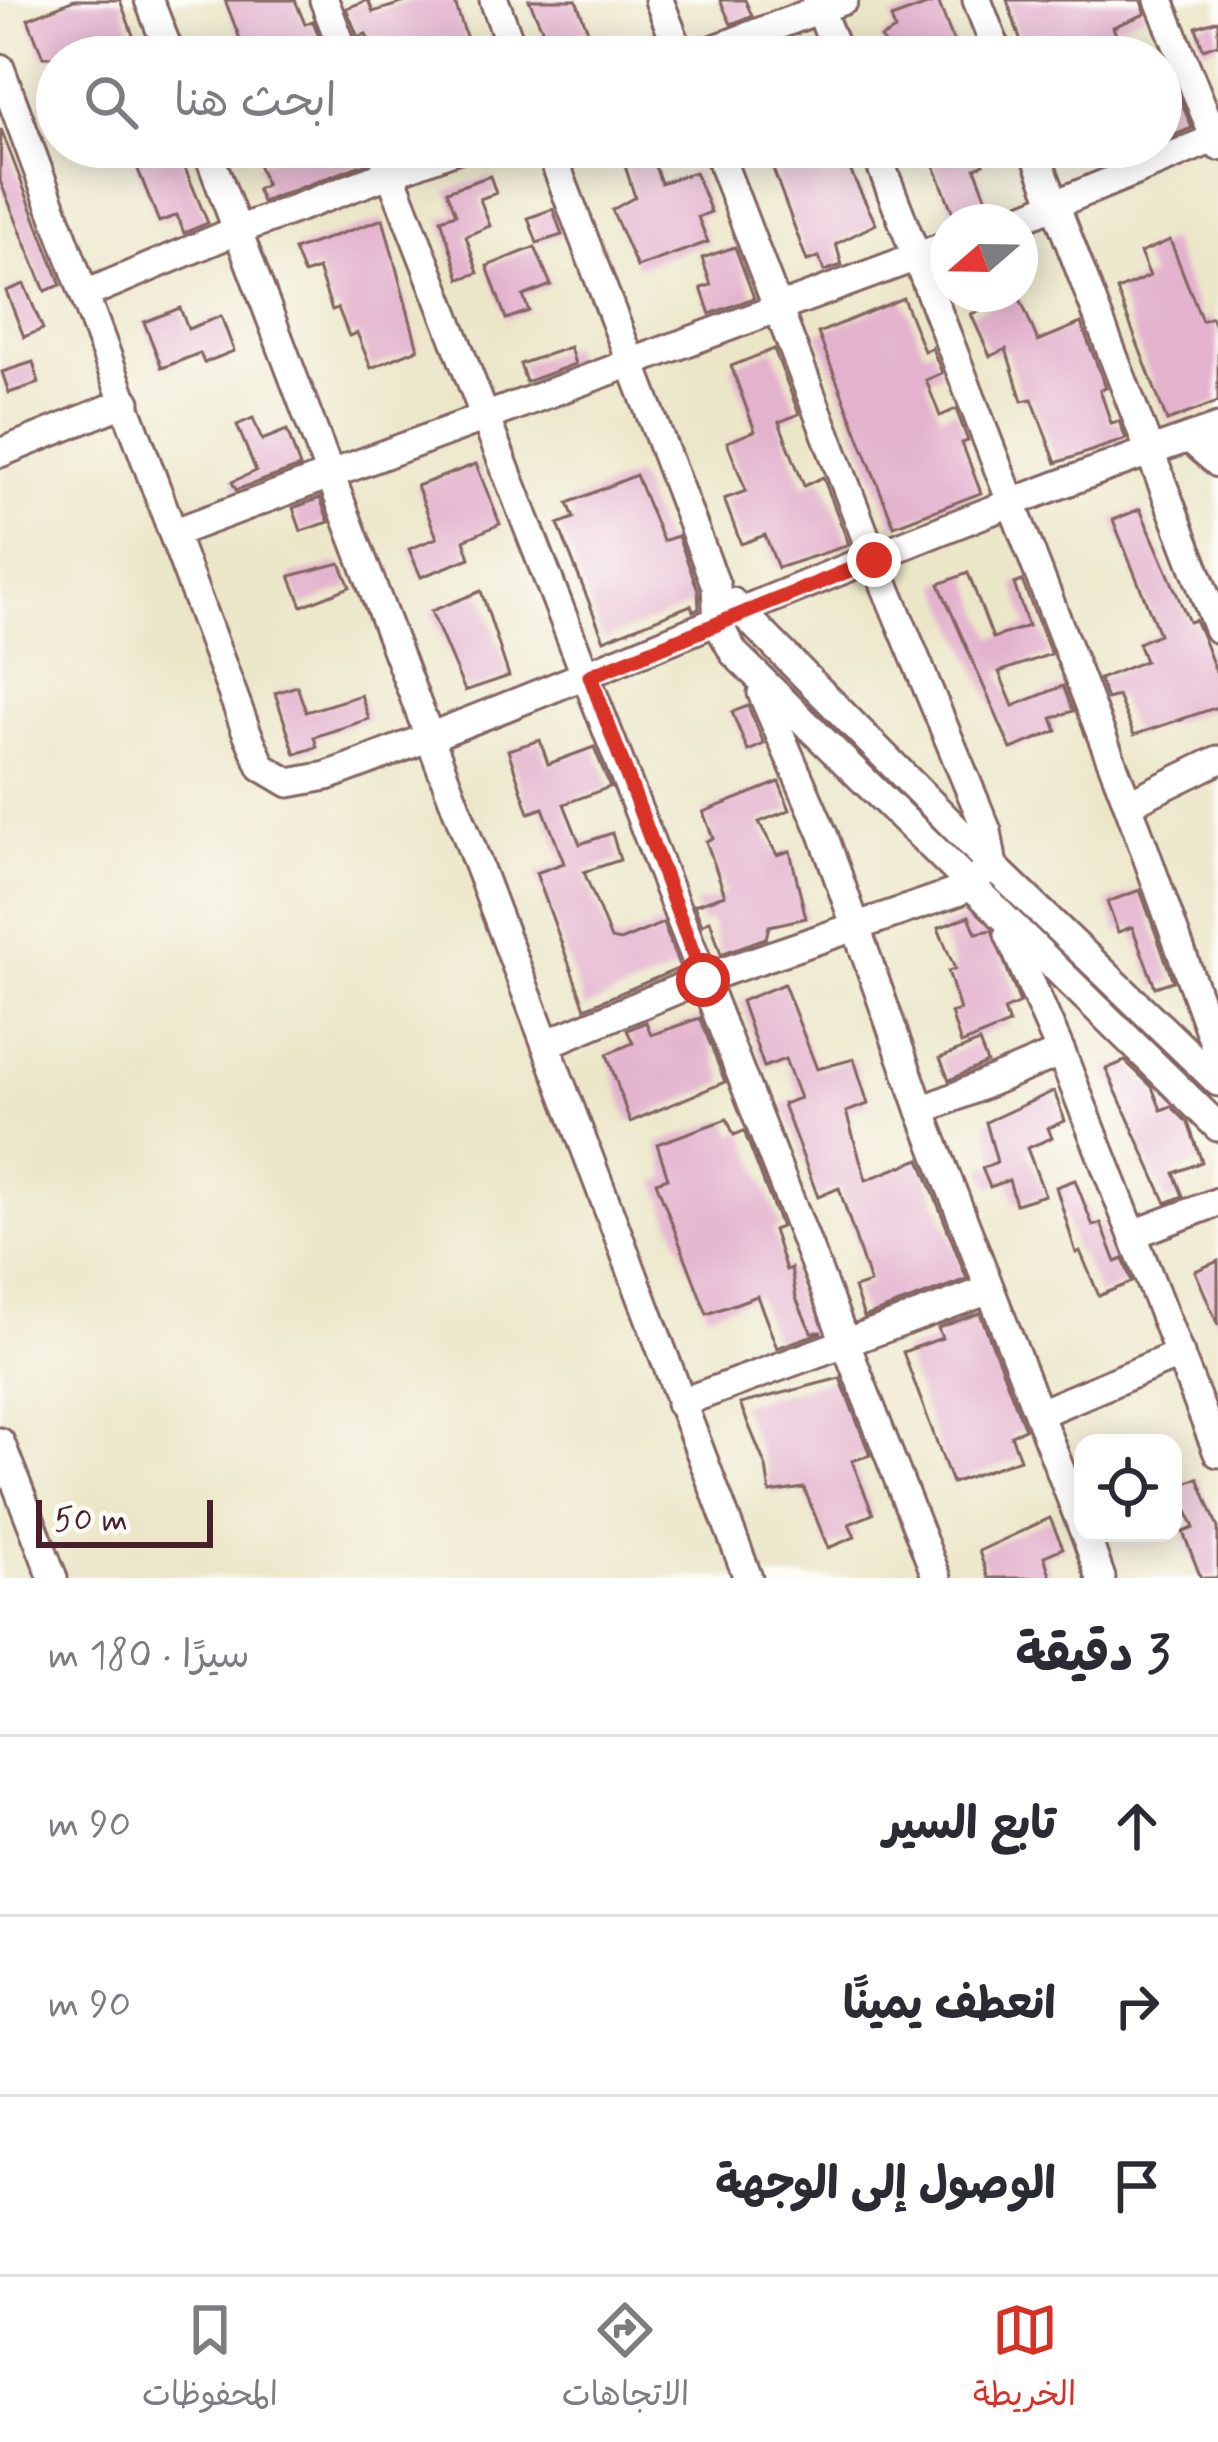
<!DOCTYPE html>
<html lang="ar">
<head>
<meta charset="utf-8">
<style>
	:root { --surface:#fff; --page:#f7f7f7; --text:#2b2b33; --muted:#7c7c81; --line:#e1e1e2; --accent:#d93025 }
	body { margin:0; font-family:Mynerve,"Playpen Sans Arabic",sans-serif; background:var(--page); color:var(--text); direction:rtl }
	.controls { position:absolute; right:36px; bottom:36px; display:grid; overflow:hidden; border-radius:24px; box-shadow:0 6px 30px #0003 }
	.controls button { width:108px; height:108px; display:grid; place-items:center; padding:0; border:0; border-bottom:3px solid var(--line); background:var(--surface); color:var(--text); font:60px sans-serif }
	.compass { position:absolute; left:930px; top:204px; width:108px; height:108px; border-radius:50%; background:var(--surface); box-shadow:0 6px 30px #0003; rotate:250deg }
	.scale { position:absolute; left:36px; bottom:30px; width:177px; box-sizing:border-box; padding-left:12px; border:6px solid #4a1f2b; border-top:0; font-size:33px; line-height:42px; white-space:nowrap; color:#4a1f2b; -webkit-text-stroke:9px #fdfcf7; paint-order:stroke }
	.stop { position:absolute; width:36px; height:36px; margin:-27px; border:9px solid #d93025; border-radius:50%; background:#fff }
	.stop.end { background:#d93025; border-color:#fff; box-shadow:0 3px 12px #0008 }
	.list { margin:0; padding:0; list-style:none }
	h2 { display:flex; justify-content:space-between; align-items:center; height:156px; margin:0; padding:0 48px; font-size:51px }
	h2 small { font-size:39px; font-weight:400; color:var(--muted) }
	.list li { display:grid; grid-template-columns:78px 1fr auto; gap:36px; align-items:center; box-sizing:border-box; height:180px; padding:0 48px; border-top:3px solid var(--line) }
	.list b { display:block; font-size:45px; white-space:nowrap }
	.list em { font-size:39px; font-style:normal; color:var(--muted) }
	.icon { flex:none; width:66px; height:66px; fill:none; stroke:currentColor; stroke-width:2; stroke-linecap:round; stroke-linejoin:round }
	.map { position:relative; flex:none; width:1218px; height:1578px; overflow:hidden; direction:ltr }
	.search { position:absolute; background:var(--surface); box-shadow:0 6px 30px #0003; left:36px; right:36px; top:36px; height:132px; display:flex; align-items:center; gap:30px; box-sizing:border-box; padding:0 42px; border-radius:66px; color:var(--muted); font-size:45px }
	.sheet { height:696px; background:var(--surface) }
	nav { display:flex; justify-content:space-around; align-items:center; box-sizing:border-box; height:168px; border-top:3px solid var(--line); background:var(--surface); font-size:33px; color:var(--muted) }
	nav a { display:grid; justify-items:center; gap:6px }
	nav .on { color:var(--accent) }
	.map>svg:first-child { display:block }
	.building { fill:#e3b2cd }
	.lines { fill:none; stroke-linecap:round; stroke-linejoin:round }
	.minor-casing { stroke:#836562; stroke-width:33 }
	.minor { stroke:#fff; stroke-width:27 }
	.route { stroke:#d93025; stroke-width:15 }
</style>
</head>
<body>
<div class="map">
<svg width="1218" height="1578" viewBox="0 0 1218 1578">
	<rect width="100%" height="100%" fill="#fdfcf7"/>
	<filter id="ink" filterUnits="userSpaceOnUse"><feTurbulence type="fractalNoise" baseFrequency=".00833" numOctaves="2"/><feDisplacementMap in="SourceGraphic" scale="24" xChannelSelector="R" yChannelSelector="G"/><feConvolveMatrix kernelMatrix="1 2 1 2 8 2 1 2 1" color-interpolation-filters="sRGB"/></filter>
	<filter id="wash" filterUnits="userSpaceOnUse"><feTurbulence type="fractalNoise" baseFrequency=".004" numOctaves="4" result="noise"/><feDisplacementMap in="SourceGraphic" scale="48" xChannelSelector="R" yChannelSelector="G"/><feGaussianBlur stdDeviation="2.7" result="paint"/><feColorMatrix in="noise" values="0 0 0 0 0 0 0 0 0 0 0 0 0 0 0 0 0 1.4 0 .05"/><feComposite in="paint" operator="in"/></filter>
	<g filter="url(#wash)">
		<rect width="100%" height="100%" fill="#ece6c9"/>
		<g id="blocks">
			<!-- building -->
			<g class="building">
				<polygon points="74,0 120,0 137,46 107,57 43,57 28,19"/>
				<polygon points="225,0 295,0 305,24 313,21 324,50 306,57 247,57"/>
				<polygon points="368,0 373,12 412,0 454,0 473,57 376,57 366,34 358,37 346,8"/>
				<polygon points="529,0 576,0 598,57 555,57"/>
				<polygon points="720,0 745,0 752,16 731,24"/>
				<polygon points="1007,0 1141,0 1145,14 1113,27 1125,57 1026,57"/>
				<polygon points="938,1 957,50 941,57 891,57 881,38 895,30 891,18"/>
				<polygon points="1218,20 1218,44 1203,49 1196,27"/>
				<polygon points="1161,53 1192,128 1161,141"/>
				<polygon points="1,129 61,285 45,291 0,181"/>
				<polygon points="129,147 176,147 208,223 184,233 177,215 159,222"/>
				<polygon points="280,147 362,147 367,163 262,202 257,189 266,185 258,164 283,154"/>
				<polygon points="619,147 648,147 661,183 695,172 711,212 698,217 708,242 637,267 612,210 635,197"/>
				<polygon points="765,147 839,147 876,224 836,244 842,265 824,271 819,257 807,261"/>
				<polygon points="952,147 977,147 984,164 975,168 990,207 956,221 930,155"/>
				<polygon points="490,176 496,193 480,199 490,226 466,236 478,273 460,279 441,219 456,214 447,191"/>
				<polygon points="553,209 562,235 537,243 528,218"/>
				<polygon points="383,219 418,349 371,368 357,333 349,336 338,308 332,310 318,269 304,274 294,250"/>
				<polygon points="1170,240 1202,321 1211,317 1218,334 1218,402 1167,421 1117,290 1150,276 1140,253"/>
				<polygon points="535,247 551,285 523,296 529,311 506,319 487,266"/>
				<polygon points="735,247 754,298 710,314 701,288 711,285 702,258"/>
				<polygon points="24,284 43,329 24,337 6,291"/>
				<polygon points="1018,294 1038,341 1081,323 1106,388 1100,390 1111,423 1119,421 1126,439 1056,463 1032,399 1022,401 1006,349 990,356 971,314"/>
				<polygon points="903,298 924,351 932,348 942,373 926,380 940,416 956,409 968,441 962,443 981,493 894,526 818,333"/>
				<polygon points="180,308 188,329 221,316 234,351 204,363 200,353 162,368 144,322"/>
				<polygon points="570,347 575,364 526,382 520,364"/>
				<polygon points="774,349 799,414 779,422 804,486 823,477 849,545 778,568 765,535 741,544 724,499 746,491 727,442 755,431 731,366"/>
				<polygon points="33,362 39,383 9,393 2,372"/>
				<polygon points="253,418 262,440 287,430 300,467 236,490 232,482 256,471 237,425"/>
				<polygon points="476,464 500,524 464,540 470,558 421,577 409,549 437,538 417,486"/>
				<polygon points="636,475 663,541 678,536 698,590 699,609 693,611 691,605 604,640 558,524 574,518 568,503"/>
				<polygon points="320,498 329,522 301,531 293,508"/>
				<polygon points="1140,509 1189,622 1195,620 1203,638 1218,677 1218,707 1134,735 1118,696 1107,699 1099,679 1145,661 1138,643 1159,634 1113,520"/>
				<polygon points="340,563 350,587 302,606 290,576"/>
				<polygon points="968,573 993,638 1028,626 1014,584 1022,581 1051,654 999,672 1013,706 1063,686 1073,711 1052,718 1057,731 1011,749 939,584"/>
				<polygon points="481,591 509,676 465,691 431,611"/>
				<polygon points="297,686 306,712 361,695 369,719 314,737 317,747 295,754 275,693"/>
				<polygon points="748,706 764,744 748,751 732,712"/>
				<polygon points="540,740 548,764 594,747 610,787 564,804 580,844 612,833 620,860 584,872 611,939 620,941 663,923 680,968 585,1008 536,873 564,863 543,808 529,813 508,750"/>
				<polygon points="779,782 790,810 759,822 777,855 790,851 806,918 769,926 766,938 721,954 710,920 702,925 694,905 725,895 706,841 713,838 703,812"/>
				<polygon points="1140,890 1173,981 1155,987 1132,927 1118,932 1107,902"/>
				<polygon points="969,916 976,933 992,930 1020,1003 1004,1010 1009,1024 961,1044 951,1013 960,1010 948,971 955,969 938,928"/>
				<polygon points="784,984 817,1069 854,1059 868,1104 846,1112 866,1180 920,1159 967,1279 864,1317 854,1288 870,1283 839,1188 818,1197 783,1104 800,1098 785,1059 764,1067 741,1001"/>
				<polygon points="700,1018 725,1082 630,1122 607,1054 633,1043 627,1030 646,1022 651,1035"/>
				<polygon points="979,1042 987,1063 949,1080 940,1058"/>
				<polygon points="1125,1061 1152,1087 1161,1110 1171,1106 1188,1123 1202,1162 1174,1173 1183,1196 1166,1203 1106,1069"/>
				<polygon points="1054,1091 1065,1121 1048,1128 1052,1138 1027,1148 1045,1195 1016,1204 1009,1180 990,1187 982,1168 997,1162 986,1122"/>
				<polygon points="727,1119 734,1135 744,1131 781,1227 773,1230 786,1270 791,1268 796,1298 811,1332 822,1332 777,1348 757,1296 707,1314 656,1182 668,1178 657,1144"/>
				<polygon points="1075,1180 1093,1226 1101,1223 1116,1262 1123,1259 1132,1282 1099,1296 1080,1251 1076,1253 1056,1187"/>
				<polygon points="1218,1261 1218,1325 1195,1271"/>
				<polygon points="980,1313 1025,1429 1011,1435 1020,1459 952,1483 903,1352 942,1338 938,1328"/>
				<polygon points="840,1378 870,1455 852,1461 873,1514 849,1524 855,1537 828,1548 804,1488 770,1493 766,1467 740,1404"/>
				<polygon points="1198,1478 1218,1528 1218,1578 1201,1578 1183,1532 1194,1528 1177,1486"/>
				<polygon points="1050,1518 1063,1548 1044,1556 1051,1578 988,1578 979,1551"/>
			</g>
		</g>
	</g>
	<g filter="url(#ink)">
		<use href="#blocks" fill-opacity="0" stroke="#836562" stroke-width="3"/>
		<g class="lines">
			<!-- minor casing -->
			<g class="minor-casing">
				<g id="minor">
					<polyline points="149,0 171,57"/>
					<polyline points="324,0 346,57"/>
					<polyline points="494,0 515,57"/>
					<polyline points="659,0 681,57"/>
					<polyline points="816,0 839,57"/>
					<polyline points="977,0 999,57"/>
					<polyline points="1159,0 1218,146"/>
					<polyline points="694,57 844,0"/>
					<path d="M0 68 246 730 262 767 289 783 327 776C626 665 916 530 1218 428"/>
					<polyline points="206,147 748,1578"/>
					<polyline points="380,147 937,1578"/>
					<polyline points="549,147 716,586 718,624 734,653 1218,1127"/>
					<polyline points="874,147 1128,804 1218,1054"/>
					<polyline points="1033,147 1218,629"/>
					<polyline points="1012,222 1218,137"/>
					<polyline points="86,294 238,230 461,147"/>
					<polyline points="1189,438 1218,463"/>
					<polyline points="0,453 126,402"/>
					<polyline points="173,533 948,245"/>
					<polyline points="732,602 993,866 1218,1082"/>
					<polyline points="762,693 823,834 921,1111 1083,1529"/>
					<polyline points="1128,804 1218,760"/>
					<polyline points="1009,934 1061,1052 1218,1453"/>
					<polyline points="546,1044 702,979 957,892 993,866 987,831 874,559 716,147"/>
					<polyline points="921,1111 1061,1052"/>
					<polyline points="1134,1234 1218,1202"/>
					<polyline points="680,1403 989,1290"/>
					<polyline points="1040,1413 1180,1354"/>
					<polyline points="0,1442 53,1578"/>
					<polyline points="1085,1533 1101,1578"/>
				</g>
			</g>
			<!-- minor -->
			<use href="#minor" class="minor"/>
		</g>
	</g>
	<g class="lines" filter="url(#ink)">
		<!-- route -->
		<polyline class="route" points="703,980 590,676 874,560"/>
	</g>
</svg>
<div class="controls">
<button><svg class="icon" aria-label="locate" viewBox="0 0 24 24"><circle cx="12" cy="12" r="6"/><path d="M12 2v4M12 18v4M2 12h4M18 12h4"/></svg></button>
</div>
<svg class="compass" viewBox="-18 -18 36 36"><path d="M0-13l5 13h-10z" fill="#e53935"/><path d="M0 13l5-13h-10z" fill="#7c7c81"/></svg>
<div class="scale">50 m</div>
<div class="stop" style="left:703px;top:980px"></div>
<div class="stop end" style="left:874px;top:560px"></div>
<div class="search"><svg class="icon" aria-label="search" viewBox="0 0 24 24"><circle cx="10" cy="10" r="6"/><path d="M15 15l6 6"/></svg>ابحث هنا</div>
</div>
<section class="sheet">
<h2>3 دقيقة<small>سيرًا · 180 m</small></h2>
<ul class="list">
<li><svg class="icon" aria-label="ahead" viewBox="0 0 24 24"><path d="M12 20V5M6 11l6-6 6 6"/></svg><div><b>تابع السير</b></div><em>90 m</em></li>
<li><svg class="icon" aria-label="right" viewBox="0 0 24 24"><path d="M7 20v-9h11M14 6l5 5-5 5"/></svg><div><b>انعطف يمينًا</b></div><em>90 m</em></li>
<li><svg class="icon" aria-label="arrive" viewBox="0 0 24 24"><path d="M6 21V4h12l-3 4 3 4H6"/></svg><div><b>الوصول إلى الوجهة</b></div></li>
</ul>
</section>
<nav>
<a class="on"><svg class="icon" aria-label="map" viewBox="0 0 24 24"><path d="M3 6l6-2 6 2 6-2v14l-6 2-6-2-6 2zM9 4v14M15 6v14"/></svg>الخريطة</a>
<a><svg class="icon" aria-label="directions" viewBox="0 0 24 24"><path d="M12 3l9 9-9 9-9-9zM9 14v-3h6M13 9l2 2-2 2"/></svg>الاتجاهات</a>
<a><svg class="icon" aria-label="saved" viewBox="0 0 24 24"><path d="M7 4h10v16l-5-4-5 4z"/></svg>المحفوظات</a>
</nav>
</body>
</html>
